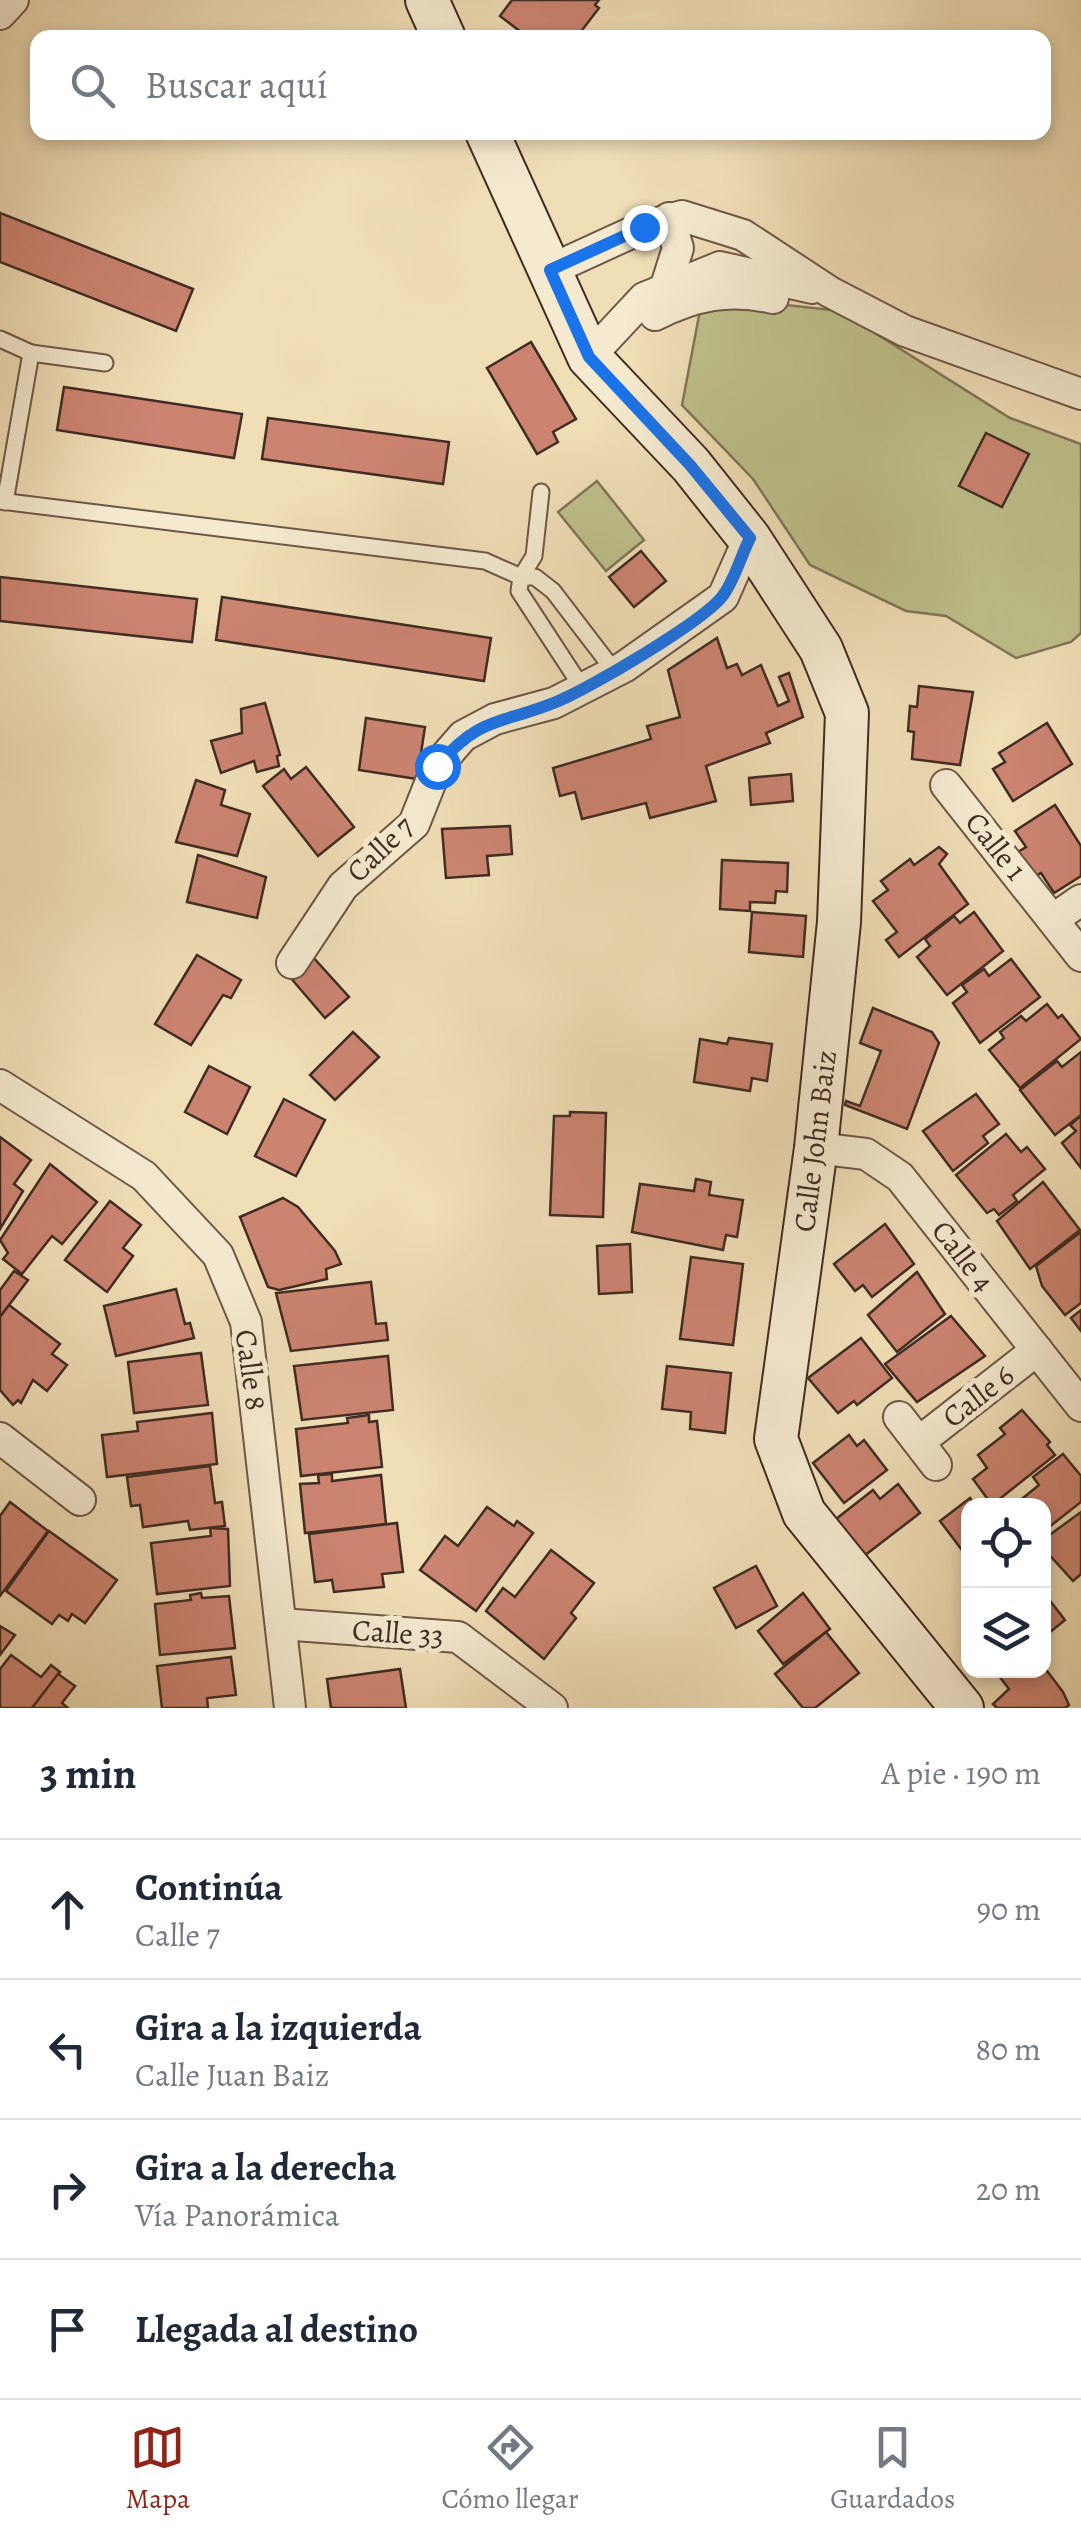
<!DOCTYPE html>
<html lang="es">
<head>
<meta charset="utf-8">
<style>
	:root { --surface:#fff; --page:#f2f2f3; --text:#1f2937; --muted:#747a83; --line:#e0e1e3; --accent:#8f2418 }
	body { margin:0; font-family:Alegreya,serif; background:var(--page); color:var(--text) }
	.controls { position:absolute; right:30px; bottom:30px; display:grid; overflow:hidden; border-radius:20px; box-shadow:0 5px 15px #0003 }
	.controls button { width:90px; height:90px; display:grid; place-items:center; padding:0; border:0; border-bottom:2px solid var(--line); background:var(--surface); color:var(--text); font:50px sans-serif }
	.stop { position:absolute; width:30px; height:30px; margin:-22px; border:8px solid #1a73e8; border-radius:50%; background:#fff }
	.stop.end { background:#1a73e8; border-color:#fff; box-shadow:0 2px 10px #0008 }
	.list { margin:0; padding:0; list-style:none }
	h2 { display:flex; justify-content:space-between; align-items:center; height:130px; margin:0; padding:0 40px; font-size:42px }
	h2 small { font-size:32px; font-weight:400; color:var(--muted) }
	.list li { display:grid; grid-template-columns:65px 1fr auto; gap:30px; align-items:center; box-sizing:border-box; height:140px; padding:0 40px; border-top:2px solid var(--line) }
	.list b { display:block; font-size:38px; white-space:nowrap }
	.list p { margin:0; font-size:32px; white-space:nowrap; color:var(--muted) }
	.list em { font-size:32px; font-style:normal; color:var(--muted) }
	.icon { flex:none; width:55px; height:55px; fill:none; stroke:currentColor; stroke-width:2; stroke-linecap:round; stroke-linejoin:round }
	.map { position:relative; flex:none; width:1081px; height:1708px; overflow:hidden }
	.search { position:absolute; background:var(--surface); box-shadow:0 5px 15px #0003; left:30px; right:30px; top:30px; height:110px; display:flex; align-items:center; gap:25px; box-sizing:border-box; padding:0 35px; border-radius:20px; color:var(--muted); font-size:38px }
	.sheet { height:690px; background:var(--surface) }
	nav { display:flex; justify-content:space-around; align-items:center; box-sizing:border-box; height:140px; border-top:2px solid var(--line); background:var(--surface); font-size:28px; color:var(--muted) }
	nav a { display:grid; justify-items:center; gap:5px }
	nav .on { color:var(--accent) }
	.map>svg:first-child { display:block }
	.green { fill:#bec08c; stroke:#807658; stroke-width:2.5 }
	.building { fill:#cc8471; stroke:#412c23; stroke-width:2.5 }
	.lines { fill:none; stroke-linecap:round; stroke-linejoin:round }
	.lane-casing { stroke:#6d5848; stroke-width:19 }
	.street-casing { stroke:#6d5848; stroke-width:34 }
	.secondary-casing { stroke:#412c23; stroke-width:46 }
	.lane { stroke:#f5ead0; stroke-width:15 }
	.street { stroke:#f5ead0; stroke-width:30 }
	.secondary { stroke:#f5ead0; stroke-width:42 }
	.route { stroke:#1a73e8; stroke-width:12 }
	.labels { text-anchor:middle; stroke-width:10; stroke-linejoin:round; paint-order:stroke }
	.street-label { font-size:30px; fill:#412c23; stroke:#f5ead0 }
</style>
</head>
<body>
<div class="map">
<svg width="1081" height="1708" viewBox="0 0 1081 1708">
	<rect width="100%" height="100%" fill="#f0deb7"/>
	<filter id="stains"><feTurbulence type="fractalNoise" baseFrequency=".002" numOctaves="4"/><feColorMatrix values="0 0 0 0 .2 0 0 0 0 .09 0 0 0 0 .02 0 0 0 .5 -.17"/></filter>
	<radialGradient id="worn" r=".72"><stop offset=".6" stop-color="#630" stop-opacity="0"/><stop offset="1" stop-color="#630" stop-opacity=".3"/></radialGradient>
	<!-- green -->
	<g class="green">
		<polygon points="725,298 840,311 1010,418 1081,444 1081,633 1071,642 1016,658 946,616 906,611 810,565 753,479 682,405 701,305"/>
		<polygon points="597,481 644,540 606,571 558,512"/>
	</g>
	<!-- building -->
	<g class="building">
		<polygon points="512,0 599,0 595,5 599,8 576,38 529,38 500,16"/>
		<polygon points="0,213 193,289 176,331 0,262"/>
		<polygon points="531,342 576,419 553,432 558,442 537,454 487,368"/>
		<polygon points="64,387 242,414 234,458 57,430"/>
		<polygon points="268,418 449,442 443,484 262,459"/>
		<polygon points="986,433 1029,454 1002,507 959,486"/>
		<polygon points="641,551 666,581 634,607 609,577"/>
		<polygon points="0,577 197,599 192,642 0,621"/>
		<polygon points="222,597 491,638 484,681 216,640"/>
		<polygon points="717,638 727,668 737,664 742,675 761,665 778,706 789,701 779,677 789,673 803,717 766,733 770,743 706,766 716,801 650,818 646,803 582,819 575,792 560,796 553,768 651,739 647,726 680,717 668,670"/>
		<polygon points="919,686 973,692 960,765 912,759 914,732 908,731 910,706 917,707"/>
		<polygon points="265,703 280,755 277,756 279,766 257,772 254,761 221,773 211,741 242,733 241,709"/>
		<polygon points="366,718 425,727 417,779 359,770"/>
		<polygon points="1047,723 1072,764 1013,801 993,769 1005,762 999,753"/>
		<polygon points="306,767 354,827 318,856 263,786 284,769 291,779"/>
		<polygon points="791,774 793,801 751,805 749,778"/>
		<polygon points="196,780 225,790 221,805 250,814 237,856 176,842"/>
		<polygon points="1055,805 1081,846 1081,876 1054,893 1041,873 1029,880 1013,855 1026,847 1015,831"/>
		<polygon points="510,826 512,854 487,856 489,875 446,878 442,829"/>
		<polygon points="939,847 947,854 939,864 968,904 899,957 886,940 897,932 873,901 888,890 881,881 910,859 914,865"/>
		<polygon points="198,855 266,877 257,918 187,902"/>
		<polygon points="722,860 788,863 787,892 776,891 775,903 750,902 750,911 720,909"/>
		<polygon points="752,912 806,916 803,957 749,952"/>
		<polygon points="974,912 1003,951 947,995 917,957 930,946 925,939 954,916 960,923"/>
		<polygon points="197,955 241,980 231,998 223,995 191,1045 155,1024"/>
		<polygon points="312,956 349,997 325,1018 289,976"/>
		<polygon points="1011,959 1040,997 980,1043 953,1003 967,992 962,985 984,969 989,976"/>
		<polygon points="1047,1004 1058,1018 1062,1015 1081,1039 1020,1088 989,1050 1004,1038 1000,1032 1021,1016 1026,1021"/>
		<polygon points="873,1008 932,1032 939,1043 907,1129 845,1105 846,1101 860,1106 881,1051 860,1043"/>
		<polygon points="353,1032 379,1057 335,1100 310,1075"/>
		<polygon points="729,1038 772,1044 767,1081 752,1078 750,1091 694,1082 700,1039 727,1044"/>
		<polygon points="1081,1052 1081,1115 1055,1135 1020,1090 1057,1061 1062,1067"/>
		<polygon points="209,1066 250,1087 227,1134 185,1112"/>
		<polygon points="976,1094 999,1124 983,1136 988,1143 953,1171 923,1131"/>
		<polygon points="284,1099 325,1120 296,1176 255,1156"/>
		<polygon points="570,1112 606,1113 603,1217 550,1215 554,1116 570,1116"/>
		<polygon points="1081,1116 1081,1168 1062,1143 1076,1131 1070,1125"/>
		<polygon points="1006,1134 1021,1152 1027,1147 1045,1169 1013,1195 1017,1201 999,1215 994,1209 987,1213 956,1175"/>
		<polygon points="0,1137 31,1160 14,1184 23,1191 0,1229"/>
		<polygon points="50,1164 97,1202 62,1244 52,1236 22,1274 3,1259 8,1253 0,1240"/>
		<polygon points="696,1179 711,1182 709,1195 743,1200 737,1237 726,1235 723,1250 632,1232 640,1184 694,1191"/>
		<polygon points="1043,1182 1080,1230 1030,1269 997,1221"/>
		<polygon points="283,1198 298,1207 335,1251 341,1264 326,1269 327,1279 279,1290 268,1287 240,1217"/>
		<polygon points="110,1201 141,1225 123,1248 133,1256 107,1292 65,1260"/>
		<polygon points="885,1224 914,1264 872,1297 863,1285 855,1291 834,1264"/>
		<polygon points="1081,1232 1081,1303 1065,1315 1042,1286 1036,1266"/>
		<polygon points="630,1244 632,1292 599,1294 597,1246"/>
		<polygon points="691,1257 743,1264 733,1345 680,1339"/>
		<polygon points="14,1271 28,1280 0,1317 0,1290"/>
		<polygon points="917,1272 945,1314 897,1352 868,1315"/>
		<polygon points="371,1282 376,1324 386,1323 388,1340 291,1351 276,1293"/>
		<polygon points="176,1289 185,1324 190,1323 194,1338 116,1356 104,1306"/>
		<polygon points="9,1305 60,1344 52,1354 67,1365 47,1391 33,1380 21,1403 18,1400 13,1405 0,1390 0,1317"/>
		<polygon points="1081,1310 1081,1331 1071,1318"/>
		<polygon points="951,1316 985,1356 917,1402 885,1364"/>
		<polygon points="861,1338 892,1378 857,1405 854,1401 838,1413 808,1378"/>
		<polygon points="201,1353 208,1405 134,1413 128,1362"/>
		<polygon points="388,1356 393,1410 302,1420 294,1366"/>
		<polygon points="667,1366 731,1373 725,1433 690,1429 691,1412 662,1409"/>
		<polygon points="1022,1410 1050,1442 1047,1445 1055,1455 992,1505 973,1479 987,1468 978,1455 1005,1434 1000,1428"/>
		<polygon points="212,1413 217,1464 107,1477 102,1435 138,1431 137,1422"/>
		<polygon points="369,1415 369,1422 377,1421 382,1467 301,1476 296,1429 348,1423 347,1418"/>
		<polygon points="849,1435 857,1446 864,1440 887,1470 844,1503 813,1463"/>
		<polygon points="1063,1454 1081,1476 1081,1502 1044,1531 1044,1506 1013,1506 1039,1485 1033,1477"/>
		<polygon points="210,1466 215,1503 222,1502 225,1526 190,1530 188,1521 143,1527 140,1505 131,1506 127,1477"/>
		<polygon points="332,1474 332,1481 381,1475 386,1524 305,1533 300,1484 319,1483 318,1475"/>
		<polygon points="898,1484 920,1513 864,1556 836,1519 873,1490 880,1499"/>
		<polygon points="970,1498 975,1506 968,1506 968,1558 940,1521"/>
		<polygon points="10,1502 48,1531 0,1596 0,1516"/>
		<polygon points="487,1507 514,1526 517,1521 533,1533 476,1611 420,1570 445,1536 458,1546"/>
		<polygon points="1081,1512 1081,1574 1073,1581 1044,1549 1044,1539"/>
		<polygon points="397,1523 403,1572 382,1574 384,1587 334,1592 332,1580 315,1582 309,1534"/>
		<polygon points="210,1528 228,1529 230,1586 157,1594 151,1543 211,1536"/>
		<polygon points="49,1531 117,1580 85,1623 72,1614 68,1621 59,1615 52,1624 6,1591"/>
		<polygon points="551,1550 594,1583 571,1613 576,1618 544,1659 486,1611 503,1588 515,1597"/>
		<polygon points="756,1566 777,1606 736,1628 714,1588"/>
		<polygon points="201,1593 202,1598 229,1596 235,1648 160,1655 155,1604 191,1600 190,1595"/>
		<polygon points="803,1593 830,1629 783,1664 758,1631"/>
		<polygon points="1044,1593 1065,1620 1044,1637"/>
		<polygon points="0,1626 15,1635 0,1655"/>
		<polygon points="826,1632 859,1673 815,1708 803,1708 775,1674"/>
		<polygon points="11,1655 41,1677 51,1665 60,1672 32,1708 0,1708 0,1669"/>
		<polygon points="231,1657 236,1695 207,1698 208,1708 162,1708 157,1666"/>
		<polygon points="1044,1667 1063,1692 1069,1705 1065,1708 997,1708 993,1704 1009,1689 996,1672 1029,1673"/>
		<polygon points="400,1669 406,1708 331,1708 327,1679"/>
		<polygon points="58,1674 75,1686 62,1703 68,1708 32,1708"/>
	</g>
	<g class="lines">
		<!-- lane casing -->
		<g class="lane-casing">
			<g id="lane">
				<polyline points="0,339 31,353 5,502"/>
				<polyline points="31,353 105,363"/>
				<polyline points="541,492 534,556 521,577 519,591 583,689"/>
				<polyline points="0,501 485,561 521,577 535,577 553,591 615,672"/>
			</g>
		</g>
		<!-- street casing -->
		<g class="street-casing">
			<g id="street">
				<polyline points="0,14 13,0"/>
				<polyline points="550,270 644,227 682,216 743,235 830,292 905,331 1081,394"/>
				<polyline points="666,286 678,248 669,218"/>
				<path d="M655 315C695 295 729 288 773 298"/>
				<polyline points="589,357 644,298 720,267 812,288"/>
				<polyline points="946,785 1081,956"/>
				<polyline points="1055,918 1081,900"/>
				<polyline points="292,963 343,886 414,824 437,766 463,736 495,719 554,703 624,667 723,597 749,538"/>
				<polyline points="0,1085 144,1176 218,1255 246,1322 290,1708"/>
				<polyline points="816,1148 866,1154 900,1177 1081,1406"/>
				<polyline points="899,1417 936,1465"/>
				<polyline points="0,1438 80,1500"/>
				<polyline points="919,1442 1037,1350"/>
				<polyline points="281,1624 458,1637 552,1708"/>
			</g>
		</g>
		<!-- secondary casing -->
		<g class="secondary-casing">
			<g id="secondary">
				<polyline points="427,0 444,38"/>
				<polyline points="487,132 589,357 691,465 749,538 821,649 847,713 839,922 816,1148 776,1439 804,1513 962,1708"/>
			</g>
		</g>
		<!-- lane -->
		<use href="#lane" class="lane"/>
		<!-- street -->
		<use href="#street" class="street"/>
		<!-- secondary -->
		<use href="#secondary" class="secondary"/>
	</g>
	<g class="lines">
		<!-- route -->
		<path class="route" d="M437 766C481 715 500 725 556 702 587 690 708 619 724 594 735 578 741 556 750 538L690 465 589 357 550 270 644 227"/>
	</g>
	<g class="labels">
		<!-- street labels -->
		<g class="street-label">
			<text transform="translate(996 846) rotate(51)" y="10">Calle 1</text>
			<text transform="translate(380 849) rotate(-44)" y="10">Calle 7</text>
			<text transform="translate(815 1141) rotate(-83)" y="10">Calle John Baiz</text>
			<text transform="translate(963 1256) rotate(52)" y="10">Calle 4</text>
			<text transform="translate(251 1370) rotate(82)" y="10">Calle 8</text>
			<text transform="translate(978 1396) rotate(-38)" y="10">Calle 6</text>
			<text transform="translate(398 1633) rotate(4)" y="10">Calle 33</text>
		</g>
	</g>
	<rect width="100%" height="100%" filter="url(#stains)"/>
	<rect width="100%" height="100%" fill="url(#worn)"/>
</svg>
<div class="controls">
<button><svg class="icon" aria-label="locate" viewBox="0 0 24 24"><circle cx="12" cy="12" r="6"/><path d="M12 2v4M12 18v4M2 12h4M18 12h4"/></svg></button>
<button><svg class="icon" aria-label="layers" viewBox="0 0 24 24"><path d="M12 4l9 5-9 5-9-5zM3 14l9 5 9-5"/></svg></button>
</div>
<div class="stop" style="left:437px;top:766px"></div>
<div class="stop end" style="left:644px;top:227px"></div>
<div class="search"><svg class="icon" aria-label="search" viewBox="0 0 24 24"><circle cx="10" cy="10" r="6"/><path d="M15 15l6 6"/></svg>Buscar aquí</div>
</div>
<section class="sheet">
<h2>3 min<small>A pie · 190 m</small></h2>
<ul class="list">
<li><svg class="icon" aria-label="ahead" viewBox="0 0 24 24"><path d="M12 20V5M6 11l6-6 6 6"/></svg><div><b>Continúa</b><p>Calle 7</p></div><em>90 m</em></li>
<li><svg class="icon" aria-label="left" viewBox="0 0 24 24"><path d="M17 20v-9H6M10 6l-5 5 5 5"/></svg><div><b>Gira a la izquierda</b><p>Calle Juan Baiz</p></div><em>80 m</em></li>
<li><svg class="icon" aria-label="right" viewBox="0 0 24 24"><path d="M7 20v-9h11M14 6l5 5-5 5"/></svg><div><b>Gira a la derecha</b><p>Vía Panorámica</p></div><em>20 m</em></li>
<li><svg class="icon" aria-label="arrive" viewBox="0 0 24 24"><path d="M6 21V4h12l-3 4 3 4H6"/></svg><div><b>Llegada al destino</b></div></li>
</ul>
</section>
<nav>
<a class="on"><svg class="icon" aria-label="map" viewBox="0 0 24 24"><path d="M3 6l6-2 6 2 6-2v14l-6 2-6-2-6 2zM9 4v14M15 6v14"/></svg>Mapa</a>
<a><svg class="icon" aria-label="directions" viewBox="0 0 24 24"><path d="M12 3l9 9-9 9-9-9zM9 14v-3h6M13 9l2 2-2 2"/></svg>Cómo llegar</a>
<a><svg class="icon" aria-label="saved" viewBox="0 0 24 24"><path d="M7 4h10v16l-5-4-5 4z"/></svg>Guardados</a>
</nav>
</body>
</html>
